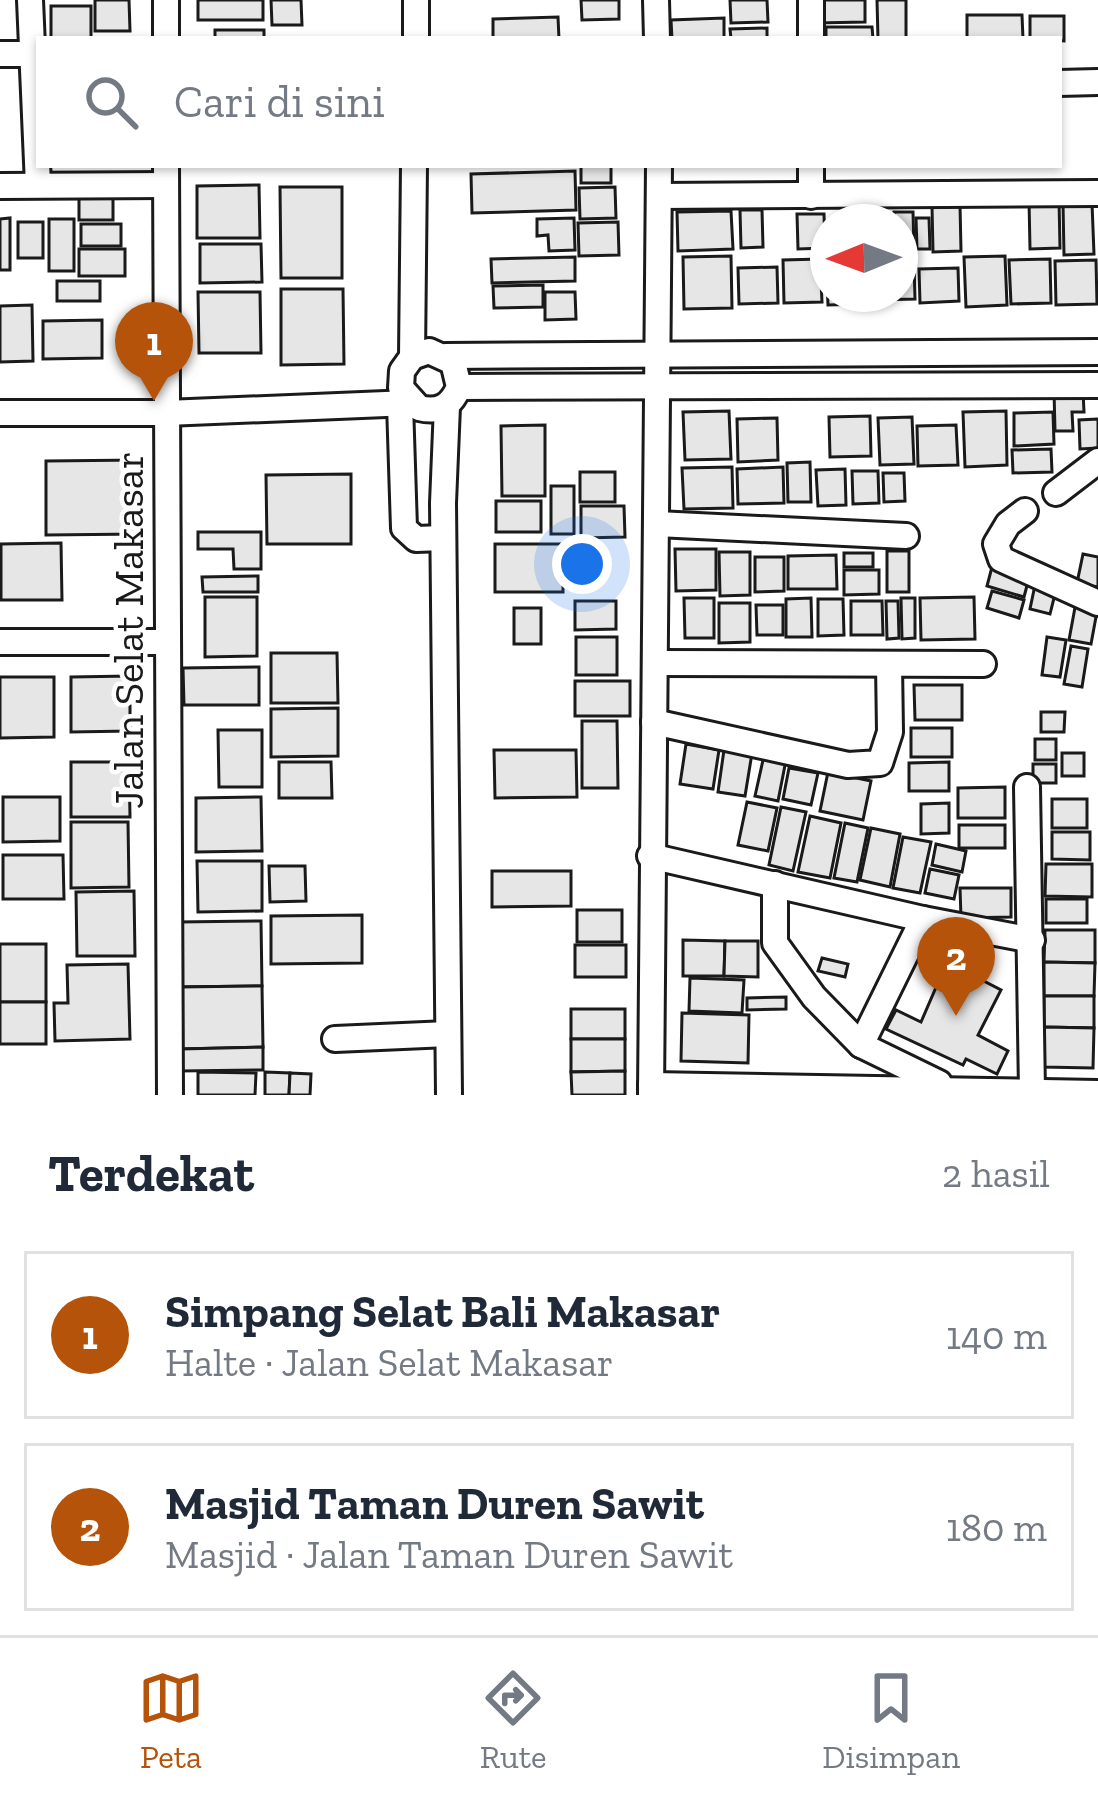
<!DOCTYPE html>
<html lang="id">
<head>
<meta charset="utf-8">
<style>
	:root { --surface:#fff; --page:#f2f2f3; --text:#1f2937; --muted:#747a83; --line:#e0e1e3; --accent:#b45309 }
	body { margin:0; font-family:"Zilla Slab",serif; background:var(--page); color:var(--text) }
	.compass { position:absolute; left:810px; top:204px; width:108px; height:108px; border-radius:50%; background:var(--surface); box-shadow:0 3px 9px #0004; rotate:269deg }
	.you { position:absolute; left:582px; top:564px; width:42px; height:42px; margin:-30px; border:9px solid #fff; border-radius:50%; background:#1a73e8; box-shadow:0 0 0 18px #1a73e833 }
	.badge { display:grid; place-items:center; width:78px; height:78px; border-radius:50%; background:var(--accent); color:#fff; font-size:39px; font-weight:700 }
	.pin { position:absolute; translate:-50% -99px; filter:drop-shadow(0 3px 6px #0008) }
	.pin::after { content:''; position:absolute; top:63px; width:42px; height:36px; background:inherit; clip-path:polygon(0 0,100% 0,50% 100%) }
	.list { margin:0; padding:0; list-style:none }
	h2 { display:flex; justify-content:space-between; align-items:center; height:156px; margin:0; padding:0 48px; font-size:51px }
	h2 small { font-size:39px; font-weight:400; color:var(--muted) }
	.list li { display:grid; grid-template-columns:78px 1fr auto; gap:36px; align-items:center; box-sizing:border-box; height:168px; margin:0 24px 24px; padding:0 24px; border:3px solid var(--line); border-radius:0px }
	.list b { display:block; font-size:45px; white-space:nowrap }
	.list p { margin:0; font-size:39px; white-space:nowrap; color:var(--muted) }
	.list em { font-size:39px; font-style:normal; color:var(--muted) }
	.icon { flex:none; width:66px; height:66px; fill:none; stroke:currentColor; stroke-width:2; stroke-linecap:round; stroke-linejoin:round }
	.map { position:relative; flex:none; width:1098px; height:1095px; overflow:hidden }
	.search { position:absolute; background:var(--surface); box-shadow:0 3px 9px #0004; left:36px; right:36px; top:36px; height:132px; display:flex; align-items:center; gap:30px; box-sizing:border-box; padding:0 42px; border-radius:0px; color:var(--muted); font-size:45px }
	.sheet { height:540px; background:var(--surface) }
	nav { display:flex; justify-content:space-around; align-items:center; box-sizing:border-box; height:168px; border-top:3px solid var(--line); background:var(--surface); font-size:33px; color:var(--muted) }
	nav a { display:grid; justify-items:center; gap:6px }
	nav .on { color:var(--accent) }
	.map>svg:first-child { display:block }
	.building { fill:#e6e6e6; stroke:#1a1a1a; stroke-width:3 }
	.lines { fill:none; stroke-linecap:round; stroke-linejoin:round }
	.minor-casing { stroke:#1a1a1a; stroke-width:30 }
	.minor { stroke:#fff; stroke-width:24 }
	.labels { text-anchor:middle; stroke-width:9; stroke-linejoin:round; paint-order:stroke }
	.street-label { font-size:42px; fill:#1a1a1a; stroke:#fff }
</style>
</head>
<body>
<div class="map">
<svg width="1098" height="1095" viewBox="0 0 1098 1095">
	<rect width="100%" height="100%" fill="#fff"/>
	<!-- building -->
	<g class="building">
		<polygon points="95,0 129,0 130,31 95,31"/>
		<rect x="198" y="0" width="65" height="20"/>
		<polygon points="271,0 301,0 302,25 272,25"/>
		<polygon points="581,0 619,0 619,19 582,20"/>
		<polygon points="730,0 767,0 768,22 731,23"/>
		<polygon points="815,0 865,0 865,22 816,23"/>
		<polygon points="877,0 906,0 906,39 878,39"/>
		<rect x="51" y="6" width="40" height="33"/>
		<polygon points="967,15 1022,15 1023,39 967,39"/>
		<polygon points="1030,16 1064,16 1064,41 1030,39"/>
		<polygon points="558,17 559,39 493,39 493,19"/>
		<polygon points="724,18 724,39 672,39 671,20"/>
		<polygon points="826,27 872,27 873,39 826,39"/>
		<polygon points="767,28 767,39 731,39 730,29"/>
		<rect x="215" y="30" width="49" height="9"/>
		<rect x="581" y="165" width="30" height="18"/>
		<polygon points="575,171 576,210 472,213 471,174"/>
		<polygon points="259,185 260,238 197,238 197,186"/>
		<polygon points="280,187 342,187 342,278 281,278"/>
		<polygon points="615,187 616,218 580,219 579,188"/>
		<rect x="79" y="198" width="34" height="22"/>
		<polygon points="1059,199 1060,248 1030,249 1029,200"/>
		<polygon points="1092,203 1094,254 1064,255 1063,204"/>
		<polygon points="960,205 961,251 933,252 932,206"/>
		<polygon points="740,210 762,210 763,247 741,248"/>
		<polygon points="731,211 733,249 678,251 677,212"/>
		<polygon points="894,212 913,212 914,249 900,250 900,222 894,222"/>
		<polygon points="797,214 824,214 825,248 798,249"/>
		<polygon points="10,218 10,270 0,270 0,219"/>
		<polygon points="574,218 575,250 549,251 548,235 537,236 537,219"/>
		<polygon points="916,218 929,218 930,249 917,249"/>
		<rect x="49" y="219" width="25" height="52"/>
		<rect x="18" y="222" width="25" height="36"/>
		<polygon points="618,222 619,255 579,256 578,223"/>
		<rect x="81" y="224" width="40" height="22"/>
		<polygon points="200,244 261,244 262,282 200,283"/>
		<rect x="79" y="249" width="46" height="27"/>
		<polygon points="731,256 732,308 684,309 683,257"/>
		<polygon points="826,256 828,294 866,294 867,304 828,305"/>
		<polygon points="1005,256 1007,305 966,307 964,257"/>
		<polygon points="575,257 575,281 492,283 491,259"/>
		<polygon points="820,259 822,302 784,303 783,260"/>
		<polygon points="1050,259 1051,303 1011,304 1009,260"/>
		<polygon points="1096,260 1097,304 1056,305 1055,261"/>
		<polygon points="914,263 915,299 875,300 875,294 900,294 900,264"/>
		<polygon points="777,267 778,303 739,304 738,268"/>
		<polygon points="958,268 959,301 920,303 919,269"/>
		<rect x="57" y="281" width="43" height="20"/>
		<polygon points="543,285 543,307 494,308 493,286"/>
		<polygon points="281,289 343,289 344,364 281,365"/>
		<polygon points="198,292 260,292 261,353 199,353"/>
		<polygon points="545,292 575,292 576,319 545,320"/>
		<polygon points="32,305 33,361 0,362 0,306"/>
		<polygon points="102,320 102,358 43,359 43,321"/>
		<polygon points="1054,391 1083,391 1084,412 1072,412 1073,431 1055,431"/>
		<polygon points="729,411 731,459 685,460 683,412"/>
		<polygon points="1006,411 1007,465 965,467 963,412"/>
		<polygon points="1053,412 1054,444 1014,446 1014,413"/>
		<polygon points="870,416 871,456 830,457 829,417"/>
		<polygon points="912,417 914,464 880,465 878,418"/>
		<polygon points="777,418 778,460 738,462 737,419"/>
		<polygon points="1098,419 1098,448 1080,449 1079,420"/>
		<polygon points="545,425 545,496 502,496 501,426"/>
		<polygon points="956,425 958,465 918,466 917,426"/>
		<polygon points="1051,449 1052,472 1013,473 1012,450"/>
		<polygon points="140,460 140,534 46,535 46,461"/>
		<polygon points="810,462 811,502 788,502 787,463"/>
		<polygon points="732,467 733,508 684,509 682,468"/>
		<polygon points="783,467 784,503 738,504 737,469"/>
		<polygon points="845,469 846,505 818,506 816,470"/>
		<polygon points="852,471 878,471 879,503 853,504"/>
		<rect x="580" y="472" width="35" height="30"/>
		<polygon points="883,473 904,473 905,501 884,502"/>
		<polygon points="351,474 351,544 267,544 266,475"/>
		<rect x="551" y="486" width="23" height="48"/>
		<rect x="496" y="501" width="45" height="31"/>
		<polygon points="581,506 624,506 625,537 581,538"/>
		<polygon points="198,532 261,532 261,569 234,569 233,549 198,549"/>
		<polygon points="61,543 62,600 1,600 1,544"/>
		<rect x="495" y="544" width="68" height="48"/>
		<polygon points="675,549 716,549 716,590 676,591"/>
		<rect x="887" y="551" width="22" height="41"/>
		<polygon points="719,552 750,552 750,595 720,596"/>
		<rect x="844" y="553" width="29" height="14"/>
		<polygon points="1083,554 1098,557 1098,587 1077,583"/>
		<polygon points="836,555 837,589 788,589 788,556"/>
		<polygon points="755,557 784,557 784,591 755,592"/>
		<polygon points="992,567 1029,578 1024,597 987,586"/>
		<polygon points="844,570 879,570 879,594 844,595"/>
		<polygon points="258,576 258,592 203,592 202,577"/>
		<polygon points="1035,585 1056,590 1050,614 1030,609"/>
		<polygon points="992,591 1024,600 1019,618 987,608"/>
		<polygon points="205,597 257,597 257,656 205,657"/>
		<polygon points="974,597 975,639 921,640 920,598"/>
		<polygon points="684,598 714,598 714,638 685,638"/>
		<polygon points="811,598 812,637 786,637 786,599"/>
		<polygon points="901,598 915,598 915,638 902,639"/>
		<polygon points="818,599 843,599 844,635 818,636"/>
		<polygon points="575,601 616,601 616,629 575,630"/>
		<polygon points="851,601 882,601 883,635 851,635"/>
		<polygon points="886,601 898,601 899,638 887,639"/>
		<polygon points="1076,602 1098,606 1091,644 1069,640"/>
		<polygon points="719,603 750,603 750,642 719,643"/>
		<polygon points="756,605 783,605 783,635 757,635"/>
		<rect x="514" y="608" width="27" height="36"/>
		<rect x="576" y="637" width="41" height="38"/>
		<polygon points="1047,637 1066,640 1060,677 1042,675"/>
		<polygon points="1071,646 1088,649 1082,687 1064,684"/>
		<polygon points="271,653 337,653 338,703 271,703"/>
		<polygon points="259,667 259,705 184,705 183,668"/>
		<polygon points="130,676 130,731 71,732 71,677"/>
		<polygon points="0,677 54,677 54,737 0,738"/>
		<rect x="575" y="681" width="55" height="35"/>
		<polygon points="914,685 962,685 962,720 915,720"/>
		<polygon points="338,708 338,756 271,757 271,709"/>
		<polygon points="1041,712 1065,712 1064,732 1041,732"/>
		<polygon points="582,721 617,721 618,788 582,788"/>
		<rect x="911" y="728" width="41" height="29"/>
		<polygon points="218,730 262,730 262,787 219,787"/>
		<rect x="1035" y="739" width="21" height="21"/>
		<polygon points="725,743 753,747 745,796 718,792"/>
		<polygon points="686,744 719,750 713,789 680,784"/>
		<polygon points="494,750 576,750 577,797 495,798"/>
		<polygon points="765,751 787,755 778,801 755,796"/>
		<rect x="1062" y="753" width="22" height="23"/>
		<polygon points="71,762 129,762 130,817 71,817"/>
		<polygon points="279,762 331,762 332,798 279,798"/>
		<polygon points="949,762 949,791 909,791 909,763"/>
		<rect x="1033" y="764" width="23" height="19"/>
		<polygon points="789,768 818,773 811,805 783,799"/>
		<polygon points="828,772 871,781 863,820 820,811"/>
		<polygon points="1005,787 1005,818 958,818 958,788"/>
		<polygon points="3,797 60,797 60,841 3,842"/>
		<polygon points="261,797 262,851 196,852 196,798"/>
		<rect x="1052" y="799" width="35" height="29"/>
		<polygon points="747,802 777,808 768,851 738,845"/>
		<polygon points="949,803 949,833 921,834 921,804"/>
		<polygon points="781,807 806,812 793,871 769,865"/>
		<polygon points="810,816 841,823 830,878 798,872"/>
		<polygon points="71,822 128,822 129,887 71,888"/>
		<polygon points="845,823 868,828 857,882 834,878"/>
		<rect x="959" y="825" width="46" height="23"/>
		<polygon points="871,828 900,834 890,887 860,880"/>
		<polygon points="1052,832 1090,832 1090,860 1052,859"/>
		<polygon points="903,837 931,842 920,893 893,888"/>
		<polygon points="936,844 966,851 962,872 932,865"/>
		<polygon points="3,855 63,855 64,899 3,899"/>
		<polygon points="197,861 262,861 262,911 198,912"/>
		<polygon points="1046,864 1092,864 1092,897 1045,896"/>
		<polygon points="269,866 305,866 306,901 270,902"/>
		<polygon points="930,869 959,875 954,899 925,893"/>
		<polygon points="492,871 571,871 571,906 492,907"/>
		<polygon points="960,888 1011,888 1011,917 961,918"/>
		<polygon points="134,891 135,956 77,956 76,892"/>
		<rect x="1046" y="899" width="41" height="24"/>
		<rect x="577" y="910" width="45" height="32"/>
		<polygon points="362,915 362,963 271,964 271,916"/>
		<polygon points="261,921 262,986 179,987 178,922"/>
		<polygon points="1045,930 1095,930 1095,963 1044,962"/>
		<polygon points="683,940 725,941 724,976 683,976"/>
		<polygon points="725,941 758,941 758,977 724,976"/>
		<rect x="0" y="944" width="46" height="58"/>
		<rect x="575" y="945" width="51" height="32"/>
		<polygon points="822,958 848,964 845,977 818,971"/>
		<polygon points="947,962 1001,990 978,1035 1008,1051 997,1074 966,1059 963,1065 886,1029 896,1010 921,1022"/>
		<polygon points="1044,962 1095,963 1094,996 1044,996"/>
		<polygon points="128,964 130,1039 55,1041 54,1003 68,1003 67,965"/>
		<polygon points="690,978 744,980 742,1013 689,1011"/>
		<polygon points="262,986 263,1047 180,1049 179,987"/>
		<polygon points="1044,996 1094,996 1094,1028 1044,1027"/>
		<polygon points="786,997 786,1009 747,1010 747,998"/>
		<rect x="0" y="1002" width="46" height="42"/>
		<rect x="571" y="1009" width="54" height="30"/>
		<polygon points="682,1013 749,1015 748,1063 681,1061"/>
		<polygon points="1044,1027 1094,1028 1093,1068 1043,1067"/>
		<polygon points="571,1039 625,1039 625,1071 571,1072"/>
		<polygon points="263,1047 263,1070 180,1071 180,1049"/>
		<polygon points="625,1071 625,1095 572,1095 571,1072"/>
		<polygon points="198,1072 256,1073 255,1095 198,1095"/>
		<polygon points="265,1072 290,1073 289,1095 265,1095"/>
		<polygon points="290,1073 311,1074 310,1095 289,1095"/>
	</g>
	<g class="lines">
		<!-- minor casing -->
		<g class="minor-casing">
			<g id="minor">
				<polyline points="30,0 38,185"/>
				<polyline points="656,0 657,39"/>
				<polyline points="811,0 811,39"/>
				<polyline points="166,39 166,0"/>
				<polyline points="416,39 416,0"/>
				<polyline points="0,54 32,54"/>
				<polyline points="1059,83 1098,82"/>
				<polyline points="166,165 170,1095"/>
				<polyline points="811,165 811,196"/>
				<polyline points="0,186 166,185"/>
				<polyline points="659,196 1098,193"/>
				<polyline points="446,356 1098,352"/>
				<path d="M412 357 429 351 453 362 459 387C451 406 439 413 419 408L401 388 402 371 412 357 414 165"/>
				<polyline points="459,387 1098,385"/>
				<polyline points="400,404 404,528 416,539 443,538"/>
				<polyline points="447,406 443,503 449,1095"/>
				<polyline points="0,413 166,413 410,403"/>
				<polyline points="1056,493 1098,461"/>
				<polyline points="1025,511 1008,524 996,544 1001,559 1098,603"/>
				<polyline points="657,524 906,536"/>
				<polyline points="0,642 166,642"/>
				<polyline points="656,663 983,664"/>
				<polyline points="654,722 848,765 880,763 890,732 889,664"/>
				<polyline points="1027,787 1032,1091"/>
				<polyline points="650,856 923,919 1032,940"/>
				<polyline points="775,884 775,943 814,997 861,1045 939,1083"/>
				<polyline points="335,1039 448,1034"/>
				<polyline points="861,1045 923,919"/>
				<polyline points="651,1085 1098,1093"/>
				<polyline points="651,1095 659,165"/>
			</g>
		</g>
		<!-- minor -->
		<use href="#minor" class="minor"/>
	</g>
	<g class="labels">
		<!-- street labels -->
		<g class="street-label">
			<text transform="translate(128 630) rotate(-90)" y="15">Jalan Selat Makasar</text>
		</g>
	</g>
</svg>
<svg class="compass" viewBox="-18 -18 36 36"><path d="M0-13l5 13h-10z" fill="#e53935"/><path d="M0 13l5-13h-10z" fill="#747a83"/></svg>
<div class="you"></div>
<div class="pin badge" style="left:154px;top:401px">1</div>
<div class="pin badge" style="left:956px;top:1016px">2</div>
<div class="search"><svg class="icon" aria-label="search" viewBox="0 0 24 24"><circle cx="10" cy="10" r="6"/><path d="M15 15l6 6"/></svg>Cari di sini</div>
</div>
<section class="sheet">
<h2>Terdekat<small>2 hasil</small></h2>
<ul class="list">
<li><span class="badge">1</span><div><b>Simpang Selat Bali Makasar</b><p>Halte · Jalan Selat Makasar</p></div><em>140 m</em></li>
<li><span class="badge">2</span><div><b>Masjid Taman Duren Sawit</b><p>Masjid · Jalan Taman Duren Sawit</p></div><em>180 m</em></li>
</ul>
</section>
<nav>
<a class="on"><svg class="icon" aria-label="map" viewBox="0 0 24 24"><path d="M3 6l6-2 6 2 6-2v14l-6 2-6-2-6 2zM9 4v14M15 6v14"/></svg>Peta</a>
<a><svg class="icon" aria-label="directions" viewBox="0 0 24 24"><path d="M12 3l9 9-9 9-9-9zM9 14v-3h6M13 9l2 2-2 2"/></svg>Rute</a>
<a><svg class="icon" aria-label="saved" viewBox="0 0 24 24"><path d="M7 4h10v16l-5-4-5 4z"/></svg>Disimpan</a>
</nav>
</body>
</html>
